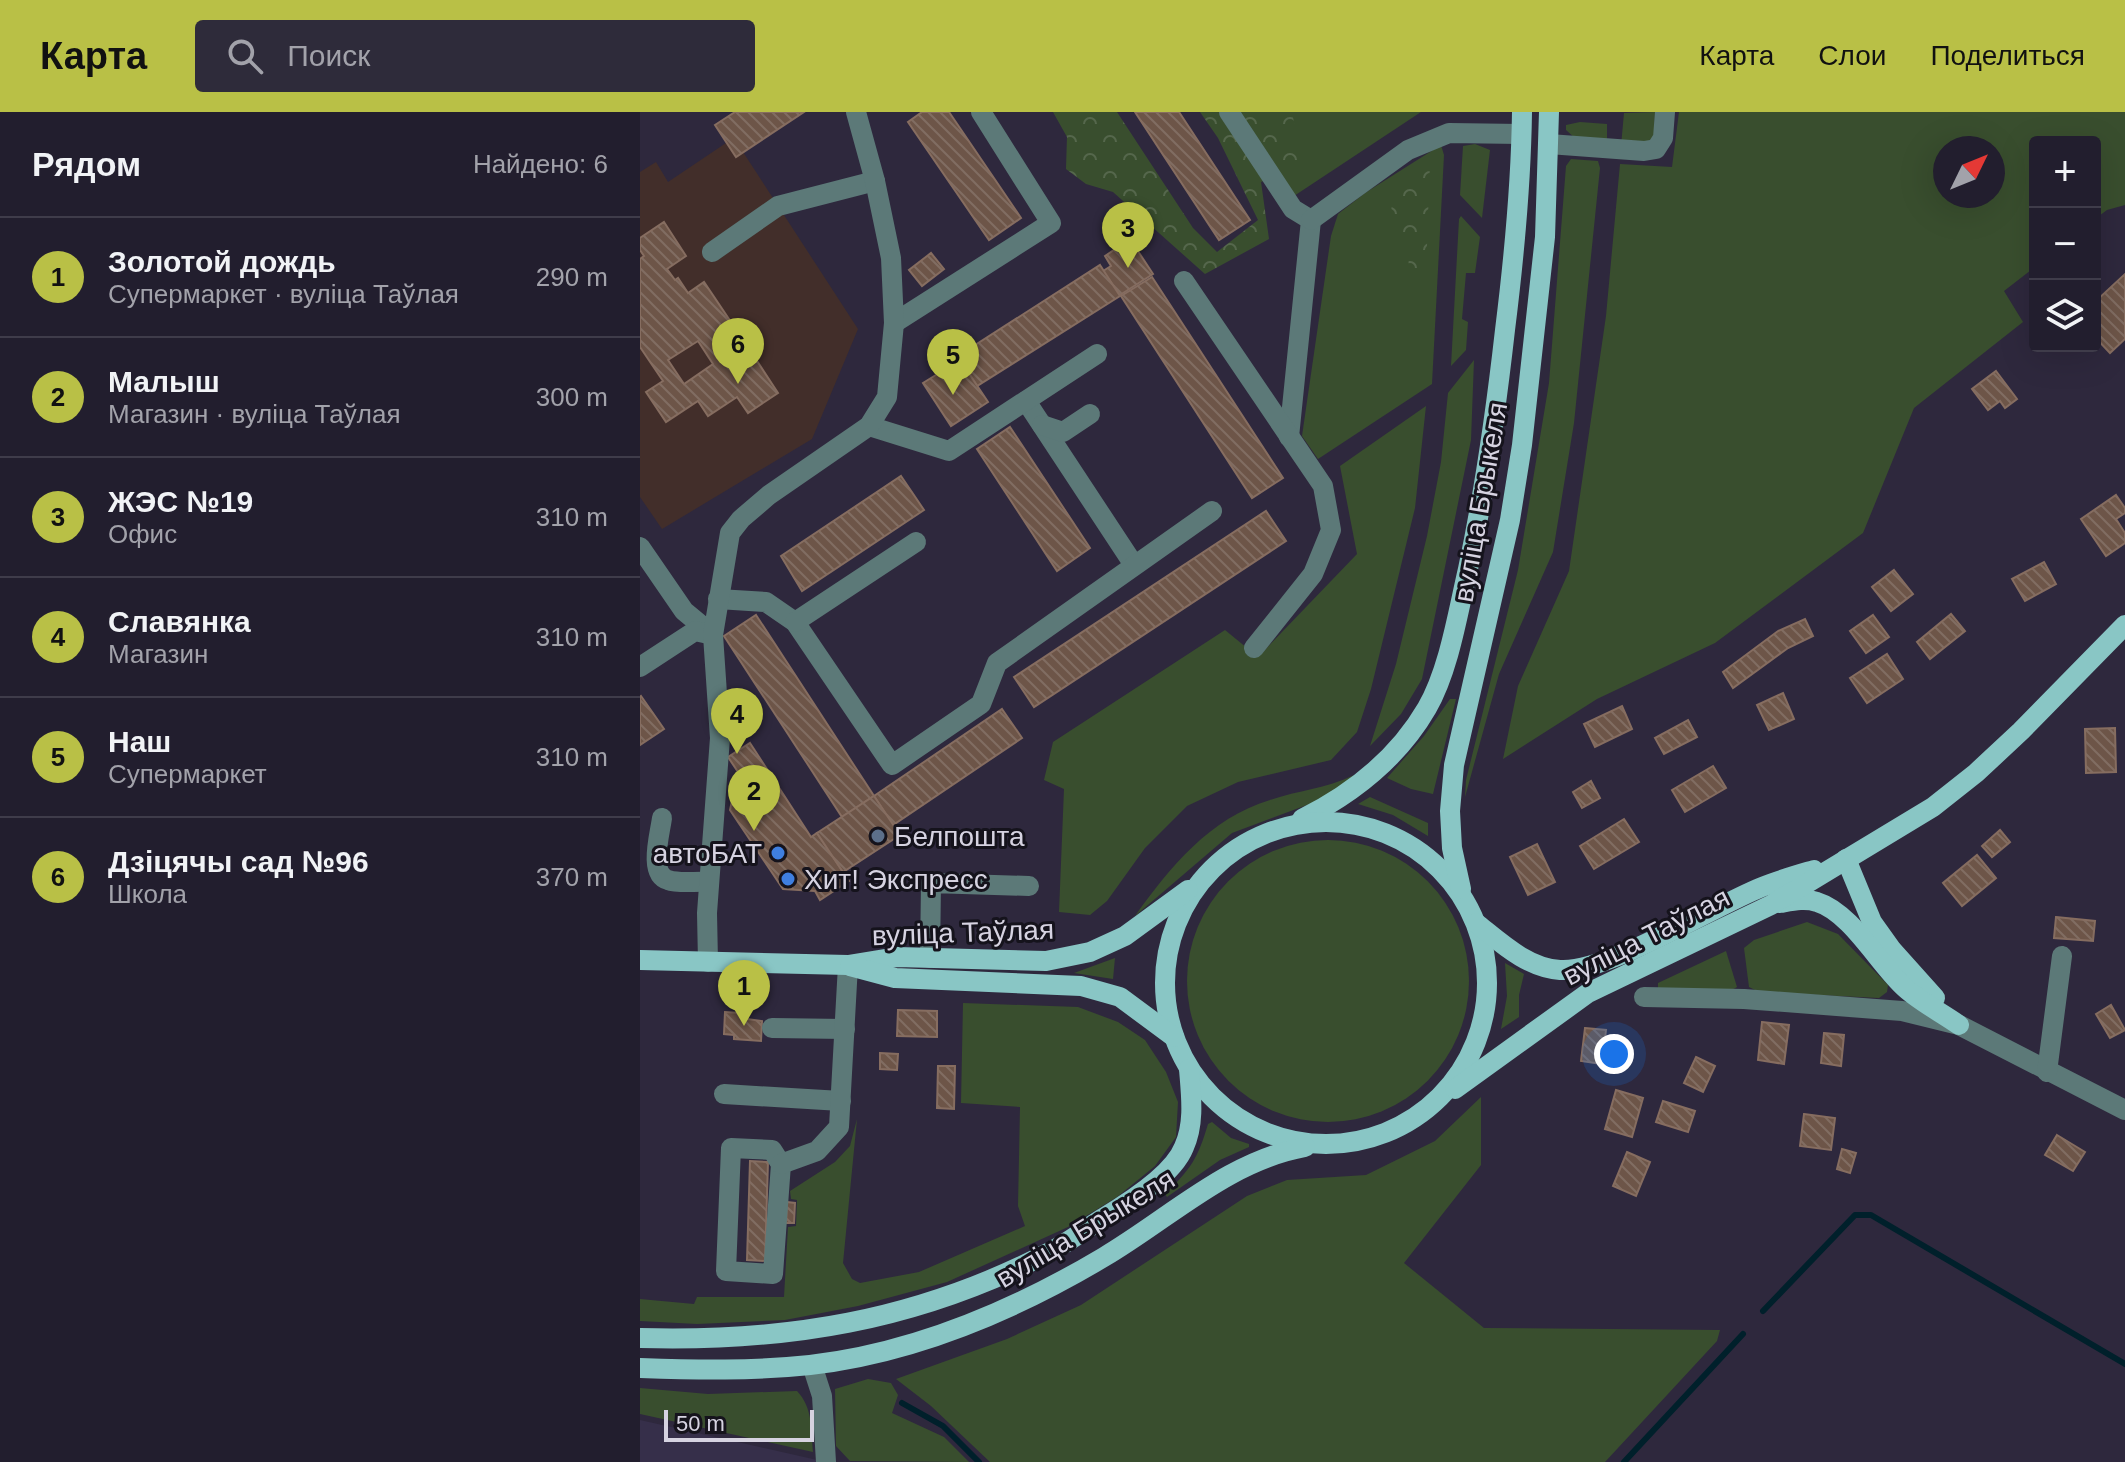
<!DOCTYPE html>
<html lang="ru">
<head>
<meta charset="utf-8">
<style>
	:root { --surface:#221e2e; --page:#2e2b3a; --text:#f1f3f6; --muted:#a2a2aa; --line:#3f3c4a; --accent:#b9c046 }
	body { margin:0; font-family:Arial,sans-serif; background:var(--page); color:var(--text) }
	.controls { position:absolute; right:24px; top:24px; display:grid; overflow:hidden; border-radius:8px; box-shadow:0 8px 32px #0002 }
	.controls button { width:72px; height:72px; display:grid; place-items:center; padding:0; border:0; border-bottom:2px solid var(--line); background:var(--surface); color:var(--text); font:40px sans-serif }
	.compass { position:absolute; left:1293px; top:24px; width:72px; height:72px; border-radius:50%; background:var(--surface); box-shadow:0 8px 32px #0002; rotate:47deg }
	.scale { position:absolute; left:24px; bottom:20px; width:150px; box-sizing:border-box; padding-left:8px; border:4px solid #d6d3e1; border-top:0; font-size:22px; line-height:28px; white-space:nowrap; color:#d6d3e1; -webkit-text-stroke:6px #15131c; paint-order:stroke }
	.you { position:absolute; left:974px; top:942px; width:28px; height:28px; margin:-20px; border:6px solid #fff; border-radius:50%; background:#1a73e8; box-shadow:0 0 0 12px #1a73e833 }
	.badge { display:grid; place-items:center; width:52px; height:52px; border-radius:50%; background:var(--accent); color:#111; font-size:26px; font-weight:700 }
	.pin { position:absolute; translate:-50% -66px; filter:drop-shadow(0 2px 4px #0008) }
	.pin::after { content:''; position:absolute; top:42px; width:28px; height:24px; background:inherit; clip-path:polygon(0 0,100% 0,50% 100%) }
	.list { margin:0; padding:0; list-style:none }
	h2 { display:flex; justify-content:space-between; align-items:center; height:104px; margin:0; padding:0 32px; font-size:34px }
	h2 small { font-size:26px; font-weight:400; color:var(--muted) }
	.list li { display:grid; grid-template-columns:52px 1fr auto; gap:24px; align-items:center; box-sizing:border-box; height:120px; padding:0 32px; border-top:2px solid var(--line) }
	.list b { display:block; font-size:30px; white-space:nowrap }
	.list p { margin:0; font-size:26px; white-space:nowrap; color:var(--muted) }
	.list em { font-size:26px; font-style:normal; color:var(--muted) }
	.icon { flex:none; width:44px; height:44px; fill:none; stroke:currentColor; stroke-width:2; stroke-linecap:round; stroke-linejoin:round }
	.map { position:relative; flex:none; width:1485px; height:1350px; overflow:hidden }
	header { display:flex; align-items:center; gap:48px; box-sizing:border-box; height:112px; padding:0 40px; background:var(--accent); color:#111 }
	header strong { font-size:38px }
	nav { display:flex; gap:44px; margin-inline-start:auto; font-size:28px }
	.search { width:560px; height:72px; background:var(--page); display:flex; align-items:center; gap:20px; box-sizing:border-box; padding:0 28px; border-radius:8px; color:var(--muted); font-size:30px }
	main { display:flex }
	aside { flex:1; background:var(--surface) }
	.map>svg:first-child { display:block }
	.built { fill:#362f4a }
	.education { fill:#422e2a }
	.grass { fill:#394e2e; fill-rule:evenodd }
	.forest { fill:url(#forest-crowns) }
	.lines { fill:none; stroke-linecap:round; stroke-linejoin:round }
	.stream { stroke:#00202b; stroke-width:6 }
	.building { fill:url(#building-back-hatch); stroke:#866d60; stroke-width:2; fill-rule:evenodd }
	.minor { stroke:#5c7978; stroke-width:20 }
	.major { stroke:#89c6c5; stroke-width:20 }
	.service-dot { fill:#5c6f8a; stroke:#15131c; stroke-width:3 }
	.shop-dot { fill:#3f7fe0; stroke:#15131c; stroke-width:3 }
	.labels { text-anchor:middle; stroke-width:6; stroke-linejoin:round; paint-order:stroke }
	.street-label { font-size:28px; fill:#d6d3e1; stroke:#15131c }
	.poi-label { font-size:28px; fill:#d6d3e1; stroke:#15131c; text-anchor:start }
</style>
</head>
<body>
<header>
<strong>Карта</strong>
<div class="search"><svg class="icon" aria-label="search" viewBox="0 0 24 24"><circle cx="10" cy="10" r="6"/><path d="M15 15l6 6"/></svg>Поиск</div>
<nav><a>Карта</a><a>Слои</a><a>Поделиться</a></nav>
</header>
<main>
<aside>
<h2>Рядом<small>Найдено: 6</small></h2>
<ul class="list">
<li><span class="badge">1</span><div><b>Золотой дождь</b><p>Супермаркет · вуліца Таўлая</p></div><em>290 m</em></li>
<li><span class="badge">2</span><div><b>Малыш</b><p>Магазин · вуліца Таўлая</p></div><em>300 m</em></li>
<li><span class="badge">3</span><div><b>ЖЭС №19</b><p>Офис</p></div><em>310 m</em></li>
<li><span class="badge">4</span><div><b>Славянка</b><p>Магазин</p></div><em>310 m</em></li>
<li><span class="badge">5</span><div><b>Наш</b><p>Супермаркет</p></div><em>310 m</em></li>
<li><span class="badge">6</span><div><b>Дзіцячы сад №96</b><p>Школа</p></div><em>370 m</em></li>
</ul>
</aside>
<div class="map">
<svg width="1485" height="1350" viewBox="0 0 1485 1350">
	<defs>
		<pattern id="forest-crowns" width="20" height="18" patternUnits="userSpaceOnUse" patternTransform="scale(2)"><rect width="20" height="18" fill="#394e2e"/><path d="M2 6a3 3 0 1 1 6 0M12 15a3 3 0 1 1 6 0" fill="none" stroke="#55674c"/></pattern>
		<pattern id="building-back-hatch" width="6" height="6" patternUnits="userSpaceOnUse" patternTransform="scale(2)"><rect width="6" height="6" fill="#6d5548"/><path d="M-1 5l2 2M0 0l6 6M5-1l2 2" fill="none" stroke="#816d62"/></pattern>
	</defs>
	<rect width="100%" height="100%" fill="#2e283d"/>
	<!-- built -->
	<polygon class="built" points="0,1308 186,1350 0,1350"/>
	<!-- education -->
	<polygon class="education" points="86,31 96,45 103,40 218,217 172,327 22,417 0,385 0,60 16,50 28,70"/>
	<!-- grass -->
	<g class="grass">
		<polygon points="601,0 781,0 654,84"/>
		<polygon points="1015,0 1014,23 1011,30 981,34 984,1"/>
		<path d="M1039 0H1485V93L1467 98 1455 107V30H1395V155L1364 179 1383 210 1274 296 1223 421 1075 531 957 587 863 647 878 574 929 459 966 204 980 52 1032 55ZM1305 36H1353V84H1305Z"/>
		<polygon points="940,10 967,12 967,31 936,27 926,18 926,13"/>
		<polygon points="835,32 850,38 842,106 820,83 823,34"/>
		<polygon points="801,33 804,43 792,272 678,347 662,324 691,124 698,102 725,81"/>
		<polygon points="931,47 958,49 960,56 934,311 913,440 859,562 825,685 826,668 878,458 909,271 926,54"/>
		<polygon points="821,104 840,125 835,161 826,161 822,207 828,210 826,238 811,254 819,107"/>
		<polygon points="834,248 831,328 782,567 761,602 730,634 756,552 787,424 801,350 808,281"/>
		<polygon points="786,294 775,396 731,577 717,620 691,648 598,670 547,694 505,736 467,789 450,803 419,800 424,677 404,668 413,630 585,518 618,545 717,442 700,354"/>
		<polygon points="810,587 816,587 793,682 771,677 747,666 784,624"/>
		<path d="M714 663 691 684 592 721 495 804C530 755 570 706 630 688 659 678 685 677 714 663Z"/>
		<polygon points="730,685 788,711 788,724 753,703 718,692"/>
		<circle cx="688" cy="869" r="141"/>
		<polygon points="1167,810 1198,822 1248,873 1247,880 1239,886 1119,880 1109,875 1104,836 1114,828"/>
		<polygon points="1086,839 1097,875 1090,879 1018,876 1018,871"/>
		<polygon points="475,846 473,867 434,861"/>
		<polygon points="865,851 884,862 879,883 879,905 861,917 867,884"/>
		<polygon points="323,891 438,895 478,910 505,928 526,960 538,990 536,1025 515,1054 477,1085 428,1115 307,1170 218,1194 145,1208 57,1212 0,1209 0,1187 54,1192 57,1185 144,1185 148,1115 156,1114 157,1088 151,1087 150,1079 195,1050 210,1034 217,1007 203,1151 212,1167 220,1171 279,1160 385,1114 378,1094 380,995 321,991"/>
		<polygon points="841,985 841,1053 764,1151 844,1216 1080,1218 1077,1229 965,1350 350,1350 291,1294 256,1267 367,1227 441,1193 607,1084 647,1068 726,1063 795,1029"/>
		<path d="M572 1010 591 1026 609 1032V1035L580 1048 527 1085 525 1082C551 1057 558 1046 568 1012Z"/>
		<polygon points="228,1267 251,1271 258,1283 252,1301 304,1325 329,1350 210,1349 196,1334 195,1277"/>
		<path d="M0 1276 68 1282 157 1279C173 1296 171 1317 173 1340L0 1302Z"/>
	</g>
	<!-- forest -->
	<g class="forest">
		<polygon points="413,0 477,0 553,116 577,140 618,108 578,26 560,0 652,0 662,53 621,70 629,127 565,162 473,80 446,72 426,57 427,25"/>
		<polygon points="790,48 786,162 767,185 769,140 751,111 752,80"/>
	</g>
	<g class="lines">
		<!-- stream -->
		<g class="stream">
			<polyline points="1123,1199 1215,1103 1231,1103 1485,1252"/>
			<polyline points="262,1291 303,1314 339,1350"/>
			<polyline points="984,1350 1103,1222"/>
		</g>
	</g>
	<!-- building -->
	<g class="building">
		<polygon points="95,0 164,0 96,45 75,13"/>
		<polygon points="282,0 309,0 381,106 349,128 268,10"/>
		<polygon points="495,0 539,0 610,108 579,128"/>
		<path d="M24 110 46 144 27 157 35 168 38 166 48 181 64 170 99 222 82 233 90 245 87 247 97 262 117 249 138 281 108 301 97 285 68 304 58 289 26 310 6 280 23 269 0 235V147L4 144 0 138V126ZM58 229 73 252 44 272 28 248Z"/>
		<polygon points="490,127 513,162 480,183 463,159 471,154 465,144"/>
		<polygon points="291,141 304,157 282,174 269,158"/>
		<polygon points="460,153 480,184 337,274 318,244"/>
		<polygon points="1485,162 1485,227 1470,241 1455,225 1455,190"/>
		<polygon points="512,165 643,366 612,386 481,184"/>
		<polygon points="320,248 348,290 311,314 283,271"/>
		<polygon points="1356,259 1377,287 1365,296 1360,289 1348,298 1332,277"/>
		<polygon points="370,315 450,436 417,459 337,337"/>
		<polygon points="261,364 284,398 162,479 141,444"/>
		<polygon points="1476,383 1485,396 1485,401 1476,407 1485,421 1485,431 1466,444 1441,407"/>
		<polygon points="626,399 646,429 394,595 374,565"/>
		<polygon points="1404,450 1416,472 1385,489 1372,467"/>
		<polygon points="1254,458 1273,482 1251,499 1232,475"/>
		<polygon points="1311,502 1325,519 1290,547 1277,530"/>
		<polygon points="116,503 234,684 202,705 84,524"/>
		<polygon points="1233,503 1249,525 1226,541 1210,519"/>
		<polygon points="1165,507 1173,524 1148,536 1093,576 1083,560 1138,519"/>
		<polygon points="1247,542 1263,567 1227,591 1210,566"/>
		<polygon points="1143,581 1154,607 1129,618 1117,593"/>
		<polygon points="1,584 24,617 0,633 0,585"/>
		<polygon points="982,594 992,617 955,635 944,612"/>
		<polygon points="362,597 382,626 253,713 234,684"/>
		<polygon points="1048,608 1057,625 1024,642 1015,626"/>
		<polygon points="1475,616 1476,660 1446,661 1445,617"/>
		<polygon points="110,631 171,725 177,721 209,769 180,788 175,779 143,777 90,698 98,660 88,645"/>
		<polygon points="1073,654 1086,676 1045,700 1032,678"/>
		<polygon points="951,669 960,686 942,696 933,680"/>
		<polygon points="234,684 260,723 203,760 177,721"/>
		<polygon points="984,707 999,730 954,757 940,734"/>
		<polygon points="1360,718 1370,730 1352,745 1342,734"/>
		<polygon points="897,732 915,770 888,783 870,745"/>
		<polygon points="1337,743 1356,766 1322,794 1303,771"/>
		<polygon points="1416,805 1455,809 1453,829 1414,826"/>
		<polygon points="1471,893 1485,918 1470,926 1456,902"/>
		<polygon points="258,898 297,899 297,925 257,924"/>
		<polygon points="85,900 100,901 107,907 122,909 121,929 94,927 94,923 84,922"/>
		<polygon points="1122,910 1149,913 1144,952 1118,948"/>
		<polygon points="945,916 966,918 962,952 941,949"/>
		<polygon points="1184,921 1204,923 1201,954 1181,951"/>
		<polygon points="240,941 258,942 257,958 240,957"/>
		<polygon points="1056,945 1075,954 1063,980 1044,971"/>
		<polygon points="298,954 315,954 314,997 297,996"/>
		<polygon points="976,978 1003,986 992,1025 965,1017"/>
		<polygon points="1023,989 1055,999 1048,1020 1016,1010"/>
		<polygon points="1164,1002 1195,1006 1191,1038 1160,1034"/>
		<polygon points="1417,1023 1445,1040 1433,1059 1405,1043"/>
		<polygon points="1202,1037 1216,1041 1210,1061 1197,1057"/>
		<polygon points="987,1040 1010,1050 996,1084 973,1074"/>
		<polygon points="110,1049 128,1050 125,1149 107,1148"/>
		<polygon points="147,1090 155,1091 154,1111 146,1111"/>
	</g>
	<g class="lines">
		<!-- minor -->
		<g class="minor">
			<polyline points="589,0 653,97 671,108 649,325"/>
			<polyline points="909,32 1004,39 1016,37 1023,26 1025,0"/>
			<polyline points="671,108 768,38 809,21 881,22"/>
			<polyline points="72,140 138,94 235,69"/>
			<polyline points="544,169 683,374 691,418 673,462 614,536"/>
			<polyline points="254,211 411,111 341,0"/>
			<polyline points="386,289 494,453"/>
			<polyline points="402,313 423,320 450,302"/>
			<polyline points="229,314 309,339 457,242"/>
			<polyline points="0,435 44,499 73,523"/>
			<polyline points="78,487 126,490 155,510 252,653 341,592 357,551 572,399"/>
			<polyline points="155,510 276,430"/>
			<polyline points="0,555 55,519 73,523"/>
			<path d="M22 706C20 722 8 762 28 768 39 772 56 769 68 770"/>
			<polyline points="290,846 291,771 389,774"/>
			<polyline points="68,850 67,801 80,626 73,523 90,421 101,407 129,383 229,314 247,285 254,211 251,146 235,69 216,0"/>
			<polyline points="1004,885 1104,887 1262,899 1319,913 1485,998"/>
			<polyline points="132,916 205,917"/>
			<polyline points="1407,960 1422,844"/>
			<polyline points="84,982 201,989"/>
			<polygon points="91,1036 132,1038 141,1052 133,1162 86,1159"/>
			<polyline points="141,1052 177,1039 199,1015 208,853"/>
			<polyline points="172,1253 182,1284 186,1350"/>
		</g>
		<!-- major -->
		<g class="major">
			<path d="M662 707C712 682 758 646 787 596 809 558 818 500 828 457 845 377 856 298 865 218 874 146 881 72 882 0"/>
			<circle cx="686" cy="871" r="161"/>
			<polyline points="1206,747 1232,810 1252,838 1295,886"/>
			<polyline points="821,777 812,736 810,699 814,653 870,408 882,333 905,125 909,0"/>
			<path d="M1140 791C1152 789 1165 786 1177 790 1210 800 1237 849 1262 873 1278 889 1301 900 1319 913"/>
			<path d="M836 811C860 830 887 856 920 858 967 861 1074 794 1122 775 1139 768 1157 763 1174 758"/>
			<polyline points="0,848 208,853 257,845 406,849 450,840 485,824 548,778"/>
			<polyline points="210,854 255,866 441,874 480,885 534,925"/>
			<polyline points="815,977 948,881 1131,793 1293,695 1336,661 1381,619 1485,513"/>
			<path d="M0 1226C146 1230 275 1209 406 1142 426 1132 444 1118 463 1106 488 1091 533 1063 544 1035 555 1011 551 983 549 957"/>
			<path d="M0 1256C57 1258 113 1259 170 1253 274 1241 375 1198 464 1145 530 1106 588 1049 665 1035"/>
		</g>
	</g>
	<!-- markers -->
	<circle class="service-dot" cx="238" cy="724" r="8"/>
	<g class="shop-dot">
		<circle cx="138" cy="741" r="8"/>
		<circle cx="148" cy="767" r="8"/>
	</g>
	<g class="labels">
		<!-- street labels -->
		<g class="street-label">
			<text transform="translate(840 390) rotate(-80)" y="10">вуліца Брыкеля</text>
			<text transform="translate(323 820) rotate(-2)" y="10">вуліца Таўлая</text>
			<text transform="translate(1006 824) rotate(-27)" y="10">вуліца Таўлая</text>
			<text transform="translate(445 1116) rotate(-31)" y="10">вуліца Брыкеля</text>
		</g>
		<!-- poi labels -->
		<g class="poi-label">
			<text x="254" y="734">Белпошта</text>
			<text x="122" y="751" text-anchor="end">автоБАТ</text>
			<text x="164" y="777">Хит! Экспресс</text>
		</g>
	</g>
</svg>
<div class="controls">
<button>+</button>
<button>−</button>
<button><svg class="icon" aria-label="layers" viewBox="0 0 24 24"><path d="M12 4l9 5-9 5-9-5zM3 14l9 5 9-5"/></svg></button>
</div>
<svg class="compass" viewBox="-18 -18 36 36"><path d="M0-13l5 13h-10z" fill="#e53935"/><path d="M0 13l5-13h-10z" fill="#a2a2aa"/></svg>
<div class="scale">50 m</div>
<div class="you"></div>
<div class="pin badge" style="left:104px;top:914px">1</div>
<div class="pin badge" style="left:114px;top:719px">2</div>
<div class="pin badge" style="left:488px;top:156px">3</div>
<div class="pin badge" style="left:97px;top:642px">4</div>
<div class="pin badge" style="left:313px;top:283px">5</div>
<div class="pin badge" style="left:98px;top:272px">6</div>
</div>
</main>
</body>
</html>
